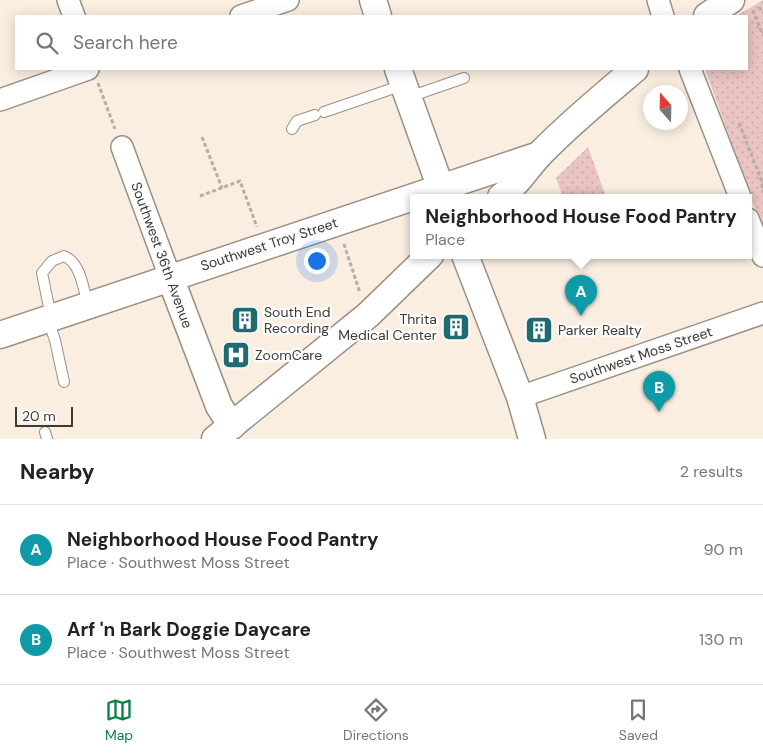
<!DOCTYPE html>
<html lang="en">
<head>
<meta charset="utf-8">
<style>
	:root { --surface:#fff; --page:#f6f6f6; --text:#222; --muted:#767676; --line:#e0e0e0; --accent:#0b8043 }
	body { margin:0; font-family:"DM Sans",sans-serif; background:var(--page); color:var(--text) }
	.compass { position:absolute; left:643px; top:85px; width:45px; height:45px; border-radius:50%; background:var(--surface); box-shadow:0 2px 12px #0003; rotate:340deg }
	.scale { position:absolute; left:15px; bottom:12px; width:58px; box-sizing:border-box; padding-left:5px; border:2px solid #3e3a35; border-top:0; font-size:14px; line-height:18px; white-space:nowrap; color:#3e3a35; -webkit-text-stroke:4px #fdfdfd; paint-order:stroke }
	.you { position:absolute; left:316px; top:260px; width:18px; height:18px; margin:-12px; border:4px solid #fff; border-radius:50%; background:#1a73e8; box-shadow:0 0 0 8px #1a73e833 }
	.badge { display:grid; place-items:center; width:32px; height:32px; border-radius:50%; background:var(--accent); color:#fff; font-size:16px; font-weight:700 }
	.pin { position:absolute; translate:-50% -41px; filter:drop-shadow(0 1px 2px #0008) }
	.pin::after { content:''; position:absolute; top:26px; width:18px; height:15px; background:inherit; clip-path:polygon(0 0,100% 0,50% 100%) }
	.popup { position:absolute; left:410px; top:194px; width:342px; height:65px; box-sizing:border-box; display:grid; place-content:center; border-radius:0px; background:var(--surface); filter:drop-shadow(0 1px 4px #0005); font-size:16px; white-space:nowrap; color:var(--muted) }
	.popup b { font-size:19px; color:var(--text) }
	.popup::after { content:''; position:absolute; left:50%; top:100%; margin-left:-10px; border:10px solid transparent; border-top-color:var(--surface) }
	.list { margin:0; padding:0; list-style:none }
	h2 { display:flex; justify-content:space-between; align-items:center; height:65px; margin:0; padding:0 20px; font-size:21px }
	h2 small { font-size:16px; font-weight:400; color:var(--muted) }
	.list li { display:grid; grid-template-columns:32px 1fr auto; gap:15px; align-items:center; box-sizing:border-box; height:90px; padding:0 20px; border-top:1px solid var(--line) }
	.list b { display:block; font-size:19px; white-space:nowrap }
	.list p { margin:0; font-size:16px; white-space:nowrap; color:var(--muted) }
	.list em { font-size:16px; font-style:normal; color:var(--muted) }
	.icon { flex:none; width:28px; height:28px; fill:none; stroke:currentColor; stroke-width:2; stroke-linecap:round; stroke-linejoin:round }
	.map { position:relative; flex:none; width:763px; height:439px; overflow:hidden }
	.search { position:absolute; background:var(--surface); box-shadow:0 2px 12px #0003; left:15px; right:15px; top:15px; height:55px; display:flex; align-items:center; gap:12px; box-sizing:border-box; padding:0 18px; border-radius:0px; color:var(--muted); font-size:19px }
	.sheet { height:245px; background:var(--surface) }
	nav { display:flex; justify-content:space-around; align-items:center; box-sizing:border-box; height:70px; border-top:1px solid var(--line); background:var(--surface); font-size:14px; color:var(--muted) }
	nav a { display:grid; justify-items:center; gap:2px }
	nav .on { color:var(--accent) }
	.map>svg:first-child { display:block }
	.park { fill:url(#park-dots) }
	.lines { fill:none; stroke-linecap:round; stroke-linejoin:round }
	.service-casing { stroke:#9a9084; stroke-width:12 }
	.minor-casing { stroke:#9a9084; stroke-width:24 }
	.tertiary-casing { stroke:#9a9084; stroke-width:29 }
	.path { stroke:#b6ada3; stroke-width:3; stroke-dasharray:4 2.5; stroke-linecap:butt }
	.service { stroke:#fff; stroke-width:10 }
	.minor { stroke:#fff; stroke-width:21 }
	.tertiary { stroke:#fff; stroke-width:26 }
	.labels { text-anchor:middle; stroke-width:4.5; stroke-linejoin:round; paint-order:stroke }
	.street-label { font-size:14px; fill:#3e3a35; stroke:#fdfdfd }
	.poi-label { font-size:14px; fill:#3e3a35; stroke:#fdfdfd; text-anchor:start }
</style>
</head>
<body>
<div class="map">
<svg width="763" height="439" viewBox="0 0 763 439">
	<defs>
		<pattern id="park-dots" width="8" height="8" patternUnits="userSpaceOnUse" patternTransform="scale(1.25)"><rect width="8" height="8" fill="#e9c4c3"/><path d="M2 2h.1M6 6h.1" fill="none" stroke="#c9a9a8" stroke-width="1.8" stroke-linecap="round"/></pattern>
	</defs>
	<rect width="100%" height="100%" fill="#faeee1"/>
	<!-- park -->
	<g class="park">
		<polygon points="763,0 763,230 705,69 747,69 747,16 736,16"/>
		<polygon points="588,147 606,197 563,197 556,178"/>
	</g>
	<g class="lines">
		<!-- service casing -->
		<g class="service-casing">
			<g id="service">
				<polyline points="409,97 464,78"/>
				<polyline points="324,112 403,85"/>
				<polyline points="292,129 297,121 315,115"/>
				<path d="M51 317 42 273 52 261 64 256C81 263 83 288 88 305"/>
				<polyline points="48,320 55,340 64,382"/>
				<polyline points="45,432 47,439"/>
			</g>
		</g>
		<!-- minor casing -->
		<g class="minor-casing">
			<g id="minor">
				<polyline points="68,0 74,16"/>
				<polyline points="658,0 663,16"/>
				<polyline points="241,16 288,0"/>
				<polyline points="690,69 740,197"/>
				<polyline points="0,100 88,69"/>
				<polyline points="122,147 170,277"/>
				<polyline points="748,219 763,256"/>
				<polyline points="520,397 763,313"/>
			</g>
		</g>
		<!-- tertiary casing -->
		<g class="tertiary-casing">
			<g id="tertiary">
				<polyline points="373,0 378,16"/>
				<polyline points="707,16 731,0"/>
				<polyline points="398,69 444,197"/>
				<path d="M501 197C517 185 526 169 540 154 569 124 603 96 635 69"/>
				<polyline points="465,255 520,397 532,439"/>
				<polyline points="170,277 219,406 232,426"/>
				<polyline points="0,335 539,155"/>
				<polyline points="215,439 368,315 430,255"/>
			</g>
		</g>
		<!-- path -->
		<g class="path">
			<polyline points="759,7 763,13"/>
			<polyline points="753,10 763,36"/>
			<polyline points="98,83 115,129"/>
			<polyline points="739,123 761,179 763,192"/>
			<polyline points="202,137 222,188"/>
			<polyline points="200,196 240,181 257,227"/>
			<polyline points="344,244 360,293"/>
		</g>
		<!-- service -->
		<use href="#service" class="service"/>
		<!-- minor -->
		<use href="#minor" class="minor"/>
		<!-- tertiary -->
		<use href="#tertiary" class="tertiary"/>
	</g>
	<!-- icons -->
	<defs>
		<g id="building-square" transform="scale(1.4375)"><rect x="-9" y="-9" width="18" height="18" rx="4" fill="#1f6b70" stroke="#fdfdfd"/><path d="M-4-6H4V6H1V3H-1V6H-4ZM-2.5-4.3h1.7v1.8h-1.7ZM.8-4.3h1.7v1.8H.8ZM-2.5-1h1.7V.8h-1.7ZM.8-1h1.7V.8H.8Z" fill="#fff"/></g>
		<g id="hospital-square" transform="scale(1.4375)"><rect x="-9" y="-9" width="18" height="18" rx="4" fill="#1f6b70" stroke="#fdfdfd"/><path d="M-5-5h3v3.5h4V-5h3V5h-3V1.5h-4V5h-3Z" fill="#fff"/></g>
	</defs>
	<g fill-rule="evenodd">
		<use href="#building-square" x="245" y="320"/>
		<use href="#building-square" x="456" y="327"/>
		<use href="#building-square" x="539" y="330"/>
		<use href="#hospital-square" x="236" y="355"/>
	</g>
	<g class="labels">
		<!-- street labels -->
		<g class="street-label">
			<text transform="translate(269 244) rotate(-18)" y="5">Southwest Troy Street</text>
			<text transform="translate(162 255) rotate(70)" y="5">Southwest 36th Avenue</text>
			<text transform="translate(641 355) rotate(-19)" y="5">Southwest Moss Street</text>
		</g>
		<!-- poi labels -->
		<g class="poi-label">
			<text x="264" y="317">South End<tspan x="264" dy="16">Recording</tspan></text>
			<text x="437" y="324" text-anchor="end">Thrita<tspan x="437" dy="16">Medical Center</tspan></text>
			<text x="558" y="335">Parker Realty</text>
			<text x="255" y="360">ZoomCare</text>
		</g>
	</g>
</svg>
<svg class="compass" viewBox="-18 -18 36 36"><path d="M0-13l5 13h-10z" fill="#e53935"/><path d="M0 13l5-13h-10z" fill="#767676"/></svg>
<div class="scale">20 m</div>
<div class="you"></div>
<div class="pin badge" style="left:581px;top:316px;background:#0f9aa8">A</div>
<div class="popup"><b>Neighborhood House Food Pantry</b>Place</div>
<div class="pin badge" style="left:659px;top:412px;background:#0f9aa8">B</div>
<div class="search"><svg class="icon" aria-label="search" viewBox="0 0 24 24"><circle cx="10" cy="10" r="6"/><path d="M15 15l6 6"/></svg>Search here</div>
</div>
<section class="sheet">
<h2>Nearby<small>2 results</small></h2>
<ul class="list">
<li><span class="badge" style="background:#0f9aa8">A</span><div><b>Neighborhood House Food Pantry</b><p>Place · Southwest Moss Street</p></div><em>90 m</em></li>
<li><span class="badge" style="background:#0f9aa8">B</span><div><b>Arf 'n Bark Doggie Daycare</b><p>Place · Southwest Moss Street</p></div><em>130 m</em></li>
</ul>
</section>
<nav>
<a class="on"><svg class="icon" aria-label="map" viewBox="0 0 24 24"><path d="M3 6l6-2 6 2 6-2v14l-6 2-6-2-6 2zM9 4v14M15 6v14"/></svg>Map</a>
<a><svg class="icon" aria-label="directions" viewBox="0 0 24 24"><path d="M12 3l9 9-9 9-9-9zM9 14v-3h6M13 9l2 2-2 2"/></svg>Directions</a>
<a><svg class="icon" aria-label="saved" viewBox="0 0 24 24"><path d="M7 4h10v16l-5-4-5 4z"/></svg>Saved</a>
</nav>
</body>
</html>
